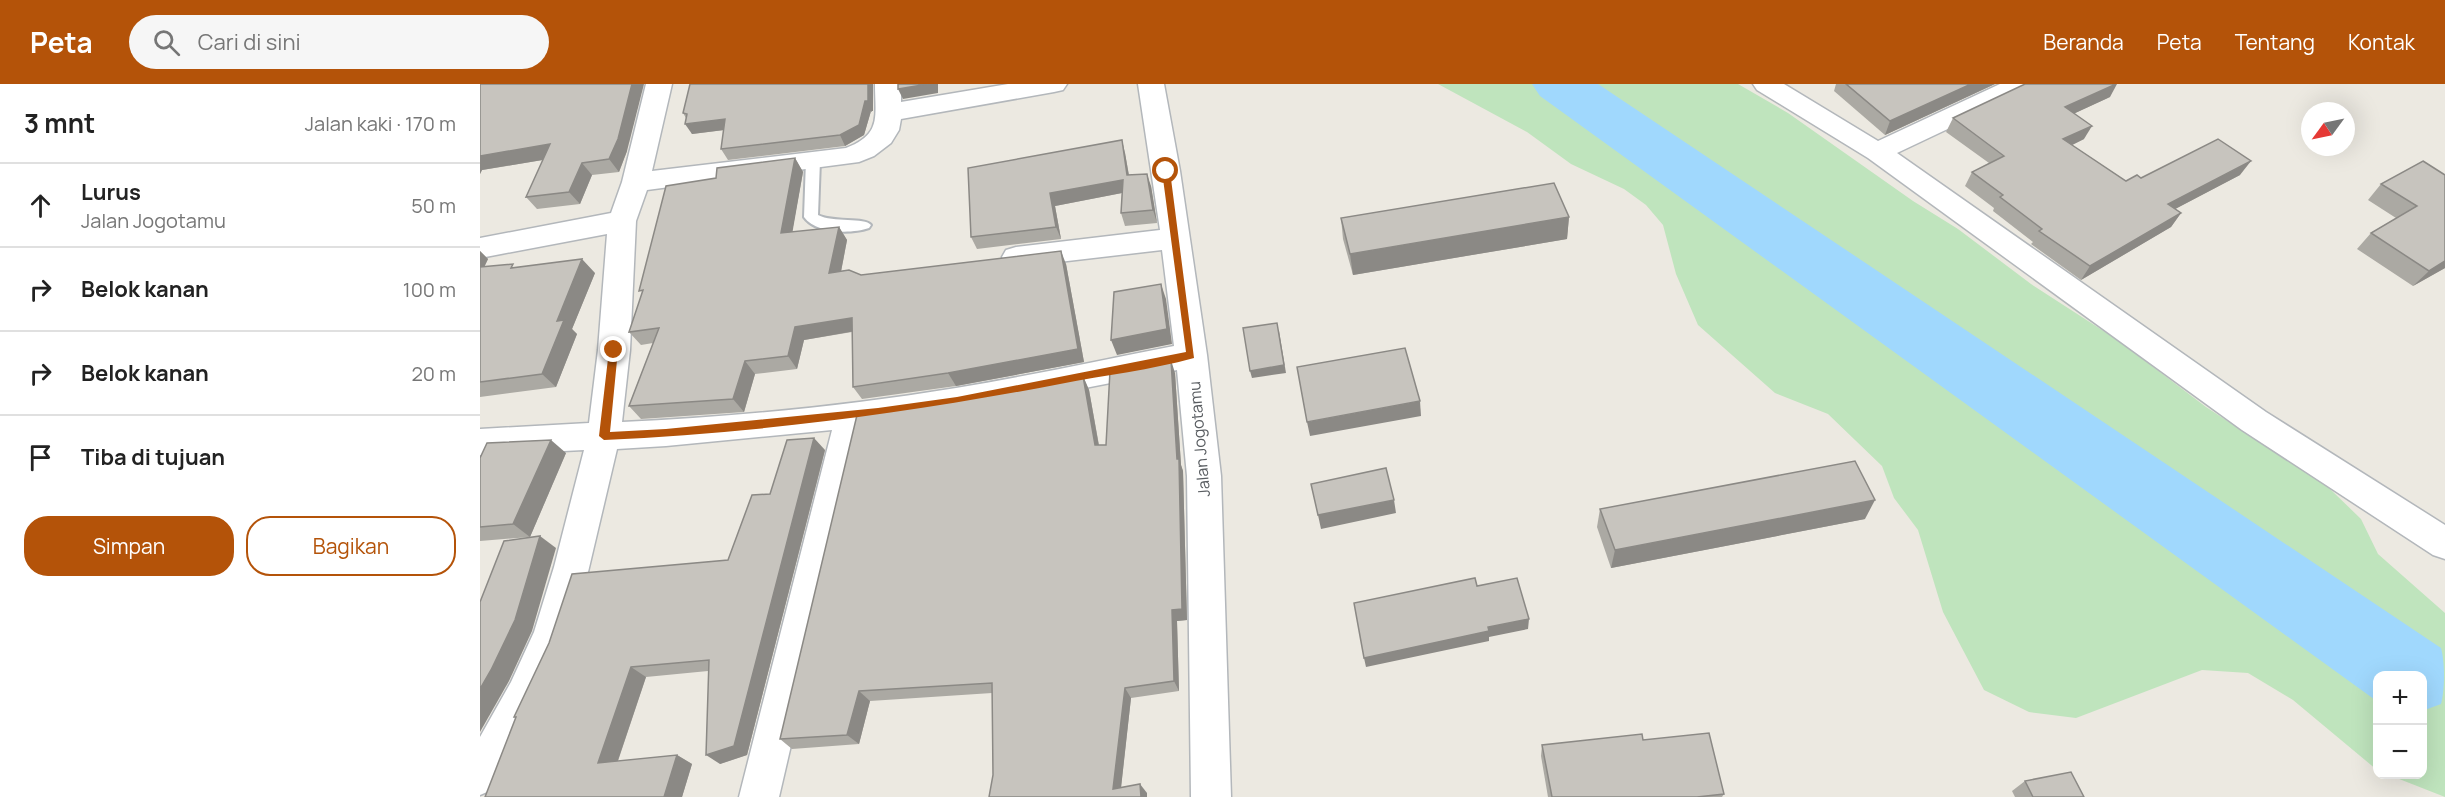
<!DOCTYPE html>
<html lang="id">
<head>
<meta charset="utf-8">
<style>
	:root { --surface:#fff; --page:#f6f6f6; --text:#222; --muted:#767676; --line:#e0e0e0; --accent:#b45309 }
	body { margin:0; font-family:Manrope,sans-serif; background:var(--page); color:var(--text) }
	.controls { position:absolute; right:18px; bottom:18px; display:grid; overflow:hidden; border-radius:12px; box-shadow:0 6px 24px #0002 }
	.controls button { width:54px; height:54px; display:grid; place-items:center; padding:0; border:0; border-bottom:2px solid var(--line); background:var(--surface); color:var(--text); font:30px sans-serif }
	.compass { position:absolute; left:1821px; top:18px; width:54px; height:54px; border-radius:50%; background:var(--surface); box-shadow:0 6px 24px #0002; rotate:237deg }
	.stop { position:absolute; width:18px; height:18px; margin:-14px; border:4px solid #b45309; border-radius:50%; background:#fff }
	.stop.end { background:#b45309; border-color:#fff; box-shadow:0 2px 6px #0008 }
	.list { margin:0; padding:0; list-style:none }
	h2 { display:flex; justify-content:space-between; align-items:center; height:78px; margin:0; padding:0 24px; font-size:26px }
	h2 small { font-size:20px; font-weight:400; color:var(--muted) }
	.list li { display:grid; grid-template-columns:39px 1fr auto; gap:18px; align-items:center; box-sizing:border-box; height:84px; padding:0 24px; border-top:2px solid var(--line) }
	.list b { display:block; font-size:22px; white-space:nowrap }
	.list p { margin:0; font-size:20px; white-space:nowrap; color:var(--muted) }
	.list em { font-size:20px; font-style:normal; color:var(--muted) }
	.actions { display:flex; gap:12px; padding:18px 24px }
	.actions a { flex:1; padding:14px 0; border:2px solid var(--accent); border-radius:24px; text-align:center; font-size:21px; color:var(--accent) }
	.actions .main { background:var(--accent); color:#fff }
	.icon { flex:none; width:33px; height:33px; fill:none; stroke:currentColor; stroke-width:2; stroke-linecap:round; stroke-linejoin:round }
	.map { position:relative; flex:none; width:1965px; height:713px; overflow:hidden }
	header { display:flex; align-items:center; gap:36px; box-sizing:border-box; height:84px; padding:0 30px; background:var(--accent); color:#fff }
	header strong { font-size:28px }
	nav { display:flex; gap:33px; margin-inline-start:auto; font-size:21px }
	.search { width:420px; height:54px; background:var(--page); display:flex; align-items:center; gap:15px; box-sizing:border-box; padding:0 21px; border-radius:33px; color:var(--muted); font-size:22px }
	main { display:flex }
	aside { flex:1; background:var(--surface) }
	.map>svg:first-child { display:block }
	.green { fill:#bfe4bd }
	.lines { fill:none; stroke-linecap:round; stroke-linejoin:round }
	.river { fill:#a0d8fd; fill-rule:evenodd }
	.lane-casing { stroke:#b3b7bb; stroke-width:4 }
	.street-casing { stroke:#b3b7bb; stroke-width:3 }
	.lane { fill:#fff; fill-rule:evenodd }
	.street { fill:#fff; fill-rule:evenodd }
	.wall { fill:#aba9a3 }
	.shaded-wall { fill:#8b8985 }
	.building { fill:#c7c4be; stroke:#8b8985; stroke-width:1.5 }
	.route { fill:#b45309 }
	.labels { text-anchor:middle; stroke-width:4.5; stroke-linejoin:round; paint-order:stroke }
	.street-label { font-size:16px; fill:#595d61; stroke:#fff }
</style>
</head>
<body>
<header>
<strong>Peta</strong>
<div class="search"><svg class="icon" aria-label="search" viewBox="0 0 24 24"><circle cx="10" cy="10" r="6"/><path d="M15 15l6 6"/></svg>Cari di sini</div>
<nav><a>Beranda</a><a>Peta</a><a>Tentang</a><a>Kontak</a></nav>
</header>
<main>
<aside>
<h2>3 mnt<small>Jalan kaki · 170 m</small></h2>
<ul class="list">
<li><svg class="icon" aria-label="ahead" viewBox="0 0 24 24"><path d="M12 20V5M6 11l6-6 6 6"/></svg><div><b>Lurus</b><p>Jalan Jogotamu</p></div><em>50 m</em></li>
<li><svg class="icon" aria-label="right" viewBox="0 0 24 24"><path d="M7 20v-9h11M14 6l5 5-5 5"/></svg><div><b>Belok kanan</b></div><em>100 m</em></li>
<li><svg class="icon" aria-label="right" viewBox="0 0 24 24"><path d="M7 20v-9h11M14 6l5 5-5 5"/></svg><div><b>Belok kanan</b></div><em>20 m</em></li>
<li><svg class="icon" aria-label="arrive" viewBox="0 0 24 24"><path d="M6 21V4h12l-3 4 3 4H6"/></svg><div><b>Tiba di tujuan</b></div></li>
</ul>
<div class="actions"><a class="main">Simpan</a><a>Bagikan</a></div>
</aside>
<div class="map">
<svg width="1965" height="713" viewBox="0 0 1965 713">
	<rect width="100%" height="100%" fill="#ece9e1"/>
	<!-- green -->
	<polygon class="green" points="958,0 1258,0 1308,29 1433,117 1478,145 1551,200 1639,257 1726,323 1848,403 1881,435 1898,470 1965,529 1965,713 1909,691 1942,690 1942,592 1898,592 1897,686 1813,616 1768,589 1722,586 1596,634 1549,628 1504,606 1463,528 1438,446 1414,414 1402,382 1348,330 1295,309 1218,241 1196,190 1183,141 1166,121 1144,105 1091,80 1047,48"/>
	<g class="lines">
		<!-- river -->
		<path class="river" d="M1052 0H1118L1961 564C1965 579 1965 605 1961 620L1942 627V592H1898V618L1060 12Z"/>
		<!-- lane casing -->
		<g class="lane-casing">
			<path id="lane" d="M333 72 340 76 338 131C353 139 385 133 391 141L389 144C371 150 336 150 324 133L326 76Z"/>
		</g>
		<!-- street casing -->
		<g class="street-casing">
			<g id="street">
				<path d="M166 0H192L172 87 366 64C402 50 395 33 395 0H421V18L528 0H587L583 6 574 8 421 35 419 46 411 59 394 72 379 78 167 106 156 137 150 266 142 338C253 333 366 322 476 304 549 292 622 276 694 262L682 166 536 183 526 180 522 173 526 166 536 163 680 146 658 0H684L700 87 727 271 741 392 751 713H711L707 392 697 286 477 329 385 342 299 713H259L352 346 186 362 137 365 104 505 83 569 59 624 14 705 0 711V653L31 598 54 548 74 483 104 366 0 371V345L109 339 118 266 127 150 0 174V154L131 129 142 98Z"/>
				<polygon points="1273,0 1304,0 1398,57 1520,0 1554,0 1550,6 1417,69 1786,328 1965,441 1965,475 1953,471 1762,346 1388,74 1277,6"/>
			</g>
		</g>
		<!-- lane -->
		<use href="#lane" class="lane"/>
		<!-- street -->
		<use href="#street" class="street"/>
	</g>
	<!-- wall -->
	<g class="wall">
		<polygon points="0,0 147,67 139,88 112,91 100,120 57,125 46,113 63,76 2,86 0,90"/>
		<polygon points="1356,0 1515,0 1405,51 1354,7"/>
		<polygon points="1630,13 1595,29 1604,55 1592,61 1646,97 1661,94 1760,91 1695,125 1701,129 1691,143 1601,196 1551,160 1553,158 1513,127 1514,124 1485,102 1492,88 1509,79 1466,48 1473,34"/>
		<polygon points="391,27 384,51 365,62 248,76 241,65 244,46 212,50 206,34 203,29 393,27"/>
		<polygon points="645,69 649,91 671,102 677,139 645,142 641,129 642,109 575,122 581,155 497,165 491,153"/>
		<polygon points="315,74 323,88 312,148 359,143 367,156 361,188 381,191 586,180 604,278 476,302 382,315 373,303 372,248 324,256 317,285 275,290 264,328 161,335 149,322 173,259 161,261 149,248 162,210 236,94"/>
		<polygon points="1965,91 1965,184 1933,202 1877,165 1891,149 1916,134 1888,116 1901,100"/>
		<polygon points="1089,133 1087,155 873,191 863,155 861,134"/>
		<polygon points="0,167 8,175 4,183 36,183 115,189 92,245 97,250 76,303 0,313"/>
		<polygon points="695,289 701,381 703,387 707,536 697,537 699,607 651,614 641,703 667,709 513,691 512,609 390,617 379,660 312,665 300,655 470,318 603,292 609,306 619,361 626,361"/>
		<polygon points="345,366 267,671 240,680 228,587 166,593 138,677 197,671 212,680 202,713 5,713 36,634 34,633 248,476 290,410"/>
		<polygon points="86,369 50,453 0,457 0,374"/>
		<polygon points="1120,425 1385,435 1131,484 1117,443"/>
		<polygon points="1163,656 1244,710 1242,713 1068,713 1061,672 1062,661"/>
		<polygon points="1545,697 1604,713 1535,713 1532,707"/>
	</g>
	<!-- shaded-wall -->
	<g class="shaded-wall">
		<polygon points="152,0 164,0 147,67 139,88 129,75"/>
		<polygon points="388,0 393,0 393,27 391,27 384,51 365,62 360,51"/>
		<polygon points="448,0 458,0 458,9 423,15 418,5"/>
		<polygon points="1491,0 1515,0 1405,51 1410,37"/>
		<polygon points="1636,0 1637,0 1630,13 1578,37 1585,23"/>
		<polygon points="245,35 252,45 212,50 205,40"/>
		<polygon points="1612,42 1604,55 1576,69 1583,55"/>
		<polygon points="642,56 645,69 651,104 647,91"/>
		<polygon points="70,60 80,73 2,86 0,90 0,72"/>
		<polygon points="315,74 323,88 310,162 301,149"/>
		<polygon points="1771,77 1760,91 1678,134 1688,120"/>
		<polygon points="102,79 112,91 100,120 89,108"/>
		<polygon points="667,90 671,102 677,139 673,126"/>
		<polygon points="643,96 647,108 575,122 581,155 576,143 570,109"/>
		<polygon points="1701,129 1691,143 1601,196 1610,182"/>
		<polygon points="1089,133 1087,155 873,191 870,170"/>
		<polygon points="359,143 367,156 358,203 349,189"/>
		<polygon points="0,167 8,175 0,192"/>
		<polygon points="581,167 586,180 604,278 476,302 468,289"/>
		<polygon points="102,175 115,189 92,245 97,250 76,303 62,290 77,237"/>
		<polygon points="1965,177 1965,184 1933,202 1949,187"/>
		<polygon points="681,200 686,215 692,260 637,271 631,256"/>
		<polygon points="372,234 381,246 324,256 317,285 308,272 315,243"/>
		<polygon points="799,247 806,289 772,294 770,287"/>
		<polygon points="691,276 695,289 701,381 703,387 707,536 697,537 699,607 694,597 692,526 697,375"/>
		<polygon points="265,277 275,290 264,328 253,315"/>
		<polygon points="603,292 609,306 621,374 615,361"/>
		<polygon points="940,317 941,332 830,352 827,338"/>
		<polygon points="334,354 345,366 267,671 240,680 226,671"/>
		<polygon points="71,356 86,369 50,453 33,440"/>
		<polygon points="914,416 916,429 841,445 838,431"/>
		<polygon points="1395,416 1385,435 1131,484 1135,466"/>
		<polygon points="60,452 76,464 52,547 29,597 0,648 0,605"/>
		<polygon points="1049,535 1048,545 1009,553 1009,557 886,583 884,574 1008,543"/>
		<polygon points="151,583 166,593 134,688 118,679"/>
		<polygon points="645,604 651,614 640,713 633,705"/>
		<polygon points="379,607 390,617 379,660 367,651"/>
		<polygon points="197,671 212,680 202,713 184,713"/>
		<polygon points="660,700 667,709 667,713 661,713"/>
	</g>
	<!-- building -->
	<g class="building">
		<polygon points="0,0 152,0 138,55 129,75 102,79 89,108 46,113 70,60 0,72"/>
		<polygon points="210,0 388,0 388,17 385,17 379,41 360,51 241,65 245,35 205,40 207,30 203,29"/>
		<polygon points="418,0 448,0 418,5"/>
		<polygon points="1366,0 1491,0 1410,37"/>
		<polygon points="1545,0 1636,0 1585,23 1612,42 1583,55 1646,97 1657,91 1661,94 1738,55 1771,77 1688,120 1701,129 1610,182 1559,147 1562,145 1520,113 1523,111 1492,88 1524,72 1473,34"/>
		<polygon points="642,56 647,91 667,90 673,126 641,129 643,96 570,109 576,143 491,153 488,84"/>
		<polygon points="315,74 301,149 359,143 349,189 369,186 381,191 581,167 598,265 468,289 373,303 372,234 315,243 308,272 265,277 253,315 149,322 179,244 149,248 163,206 159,207 186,102 236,94 237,84"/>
		<polygon points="1943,77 1965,91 1965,177 1949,187 1891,149 1937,122 1901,100"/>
		<polygon points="1074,99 1089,133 870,170 861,134"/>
		<polygon points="102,175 77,237 84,236 62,290 0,298 0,183 33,180 31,184"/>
		<polygon points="681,200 687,245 631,256 634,208"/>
		<polygon points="797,239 804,281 770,287 763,244"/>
		<polygon points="925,264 940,317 827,338 817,283"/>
		<polygon points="691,276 697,375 699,375 702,525 692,526 694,597 645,604 633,705 660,700 661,713 509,713 513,691 512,599 379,607 367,651 300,655 377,331 470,318 603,292 615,361 626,361 630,287"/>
		<polygon points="334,354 254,662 226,671 229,576 151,583 118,679 197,671 184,713 5,713 36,633 34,633 69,559 92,490 248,476 272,411 290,410 307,356"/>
		<polygon points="71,356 33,440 0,443 0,374 7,359"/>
		<polygon points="1375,377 1395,416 1135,466 1120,425"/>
		<polygon points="906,384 914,416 838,431 831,400"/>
		<polygon points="60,452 35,536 11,586 0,605 0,518 24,457"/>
		<polygon points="995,494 997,502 1037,494 1049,535 1008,543 1009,547 884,574 874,519"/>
		<polygon points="1229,649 1244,710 1217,713 1072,713 1062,661 1162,650 1163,656"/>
		<polygon points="1591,688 1604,713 1553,713 1545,697"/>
	</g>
	<!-- route -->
	<path class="route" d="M686 84 690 87 714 274C671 286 625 291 580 300 430 329 278 349 124 356L119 352 129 266 134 262 138 266 130 348 186 345 398 324 477 313 706 268 682 87Z"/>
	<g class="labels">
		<!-- street labels -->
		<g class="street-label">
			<text transform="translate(719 355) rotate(-95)" y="6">Jalan Jogotamu</text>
		</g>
	</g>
</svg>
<div class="controls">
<button>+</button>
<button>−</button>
</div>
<svg class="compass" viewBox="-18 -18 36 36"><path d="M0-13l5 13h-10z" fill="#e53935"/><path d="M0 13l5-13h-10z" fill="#767676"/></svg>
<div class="stop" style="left:686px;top:87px"></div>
<div class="stop end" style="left:134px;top:266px"></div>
</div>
</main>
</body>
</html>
